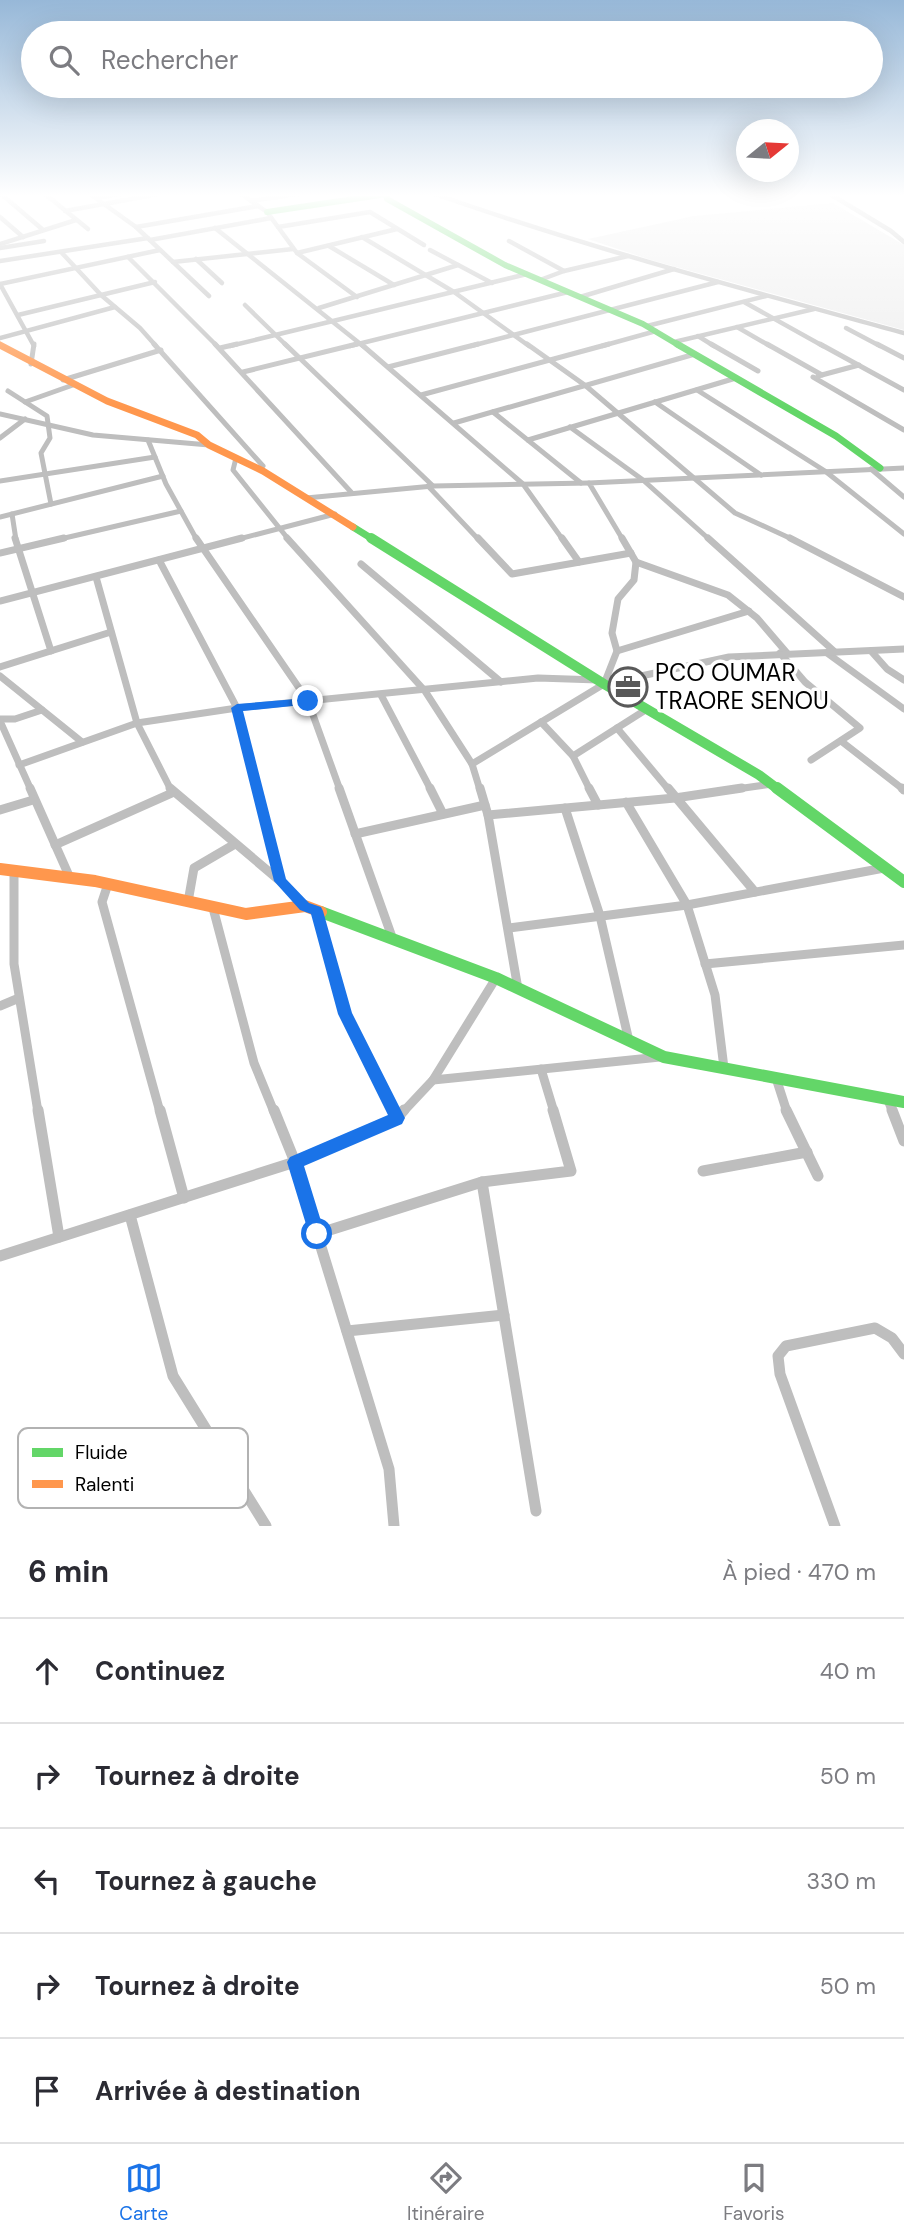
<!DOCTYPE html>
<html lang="fr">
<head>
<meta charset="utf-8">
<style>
	:root { --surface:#fff; --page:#f2f2f3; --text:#2b2b33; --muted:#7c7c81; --line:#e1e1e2; --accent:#1a73e8 }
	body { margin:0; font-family:"DM Sans",sans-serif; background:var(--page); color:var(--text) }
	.compass { position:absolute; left:736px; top:119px; width:63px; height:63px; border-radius:50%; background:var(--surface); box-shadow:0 7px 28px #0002; rotate:72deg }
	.stop { position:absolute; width:21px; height:21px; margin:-16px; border:5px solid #1a73e8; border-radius:50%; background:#fff }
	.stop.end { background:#1a73e8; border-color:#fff; box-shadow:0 2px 7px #0008 }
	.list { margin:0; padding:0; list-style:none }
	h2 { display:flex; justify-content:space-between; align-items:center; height:91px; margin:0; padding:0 28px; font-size:30px }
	h2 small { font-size:23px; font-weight:400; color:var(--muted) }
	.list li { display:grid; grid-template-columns:46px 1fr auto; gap:21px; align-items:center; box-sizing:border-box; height:105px; padding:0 28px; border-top:2px solid var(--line) }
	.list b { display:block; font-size:26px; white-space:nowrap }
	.list em { font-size:23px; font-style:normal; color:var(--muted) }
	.icon { flex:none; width:38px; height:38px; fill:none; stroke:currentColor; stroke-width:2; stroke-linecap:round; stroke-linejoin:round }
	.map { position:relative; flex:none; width:904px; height:1526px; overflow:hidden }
	.search { position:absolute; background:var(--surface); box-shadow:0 7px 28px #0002; left:21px; right:21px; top:21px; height:77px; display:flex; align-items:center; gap:18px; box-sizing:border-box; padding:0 24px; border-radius:38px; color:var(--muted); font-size:26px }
	.sheet { height:616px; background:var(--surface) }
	nav { display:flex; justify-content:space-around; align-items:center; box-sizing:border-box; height:98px; border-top:2px solid var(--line); background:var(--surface); font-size:19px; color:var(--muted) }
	nav a { display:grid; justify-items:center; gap:4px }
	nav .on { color:var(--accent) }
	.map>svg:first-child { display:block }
	.green { fill:#ececec }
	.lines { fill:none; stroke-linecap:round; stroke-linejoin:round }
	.street-far4 { stroke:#bebebe; stroke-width:4.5 }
	.street-far3 { stroke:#bebebe; stroke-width:5 }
	.street-far2 { stroke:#bebebe; stroke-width:7 }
	.street-far1 { stroke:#bebebe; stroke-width:9 }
	.street { stroke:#bebebe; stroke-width:11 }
	.fast-far3 { stroke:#63d668; stroke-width:6 }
	.fast-far2 { stroke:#63d668; stroke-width:7 }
	.fast-far1 { stroke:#63d668; stroke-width:10 }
	.fast { stroke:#63d668; stroke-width:12 }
	.slow-far1 { stroke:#ff974d; stroke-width:7 }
	.slow { stroke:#ff974d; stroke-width:12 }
	.route { fill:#1a73e8 }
	.labels { text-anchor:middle; stroke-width:7; stroke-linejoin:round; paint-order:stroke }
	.poi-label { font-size:24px; fill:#000; stroke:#fff; text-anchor:start }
	.key { fill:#fff; stroke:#b2b2b2; stroke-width:2 }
	.key-label { font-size:19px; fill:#000 }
</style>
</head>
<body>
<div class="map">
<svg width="904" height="1526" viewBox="0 0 904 1526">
	<rect width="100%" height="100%" fill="#fff"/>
	<!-- green -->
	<polygon class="green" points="833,203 904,245 904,330 651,260 588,239 694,216"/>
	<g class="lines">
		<!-- street-far4 -->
		<g class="street-far4">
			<polyline points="1,194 42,229"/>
			<polyline points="45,194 88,229"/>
			<polyline points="90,194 136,227 209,296"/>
			<polyline points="241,194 267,212 297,253 357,297"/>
			<path d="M435 194C589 248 747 290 904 333"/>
			<polyline points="830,194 891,231 904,242"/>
			<polyline points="96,198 120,194"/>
			<polyline points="251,201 298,194"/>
			<polyline points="65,211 159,194"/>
			<polyline points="0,217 23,237"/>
			<polyline points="136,227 258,206"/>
			<polyline points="278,227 370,212 424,245"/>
			<polyline points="215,228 363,346"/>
			<polyline points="362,237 454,292 529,346"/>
			<polyline points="150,240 271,218"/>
			<polyline points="509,241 564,271"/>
			<polyline points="0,244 76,220"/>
			<polyline points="329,246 394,285"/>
			<polyline points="0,248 44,241"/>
			<polyline points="430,250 492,283"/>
			<polyline points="62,253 101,295 140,328 156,346"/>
			<polyline points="297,253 397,229"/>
			<polyline points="128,257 217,346"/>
			<polyline points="196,259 222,283"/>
			<polyline points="0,261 148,238"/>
			<polyline points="173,262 293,249"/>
			<polyline points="540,280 564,271 628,256"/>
			<polyline points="0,284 160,250"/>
			<polyline points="0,284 34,346"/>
			<polyline points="580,297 674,269"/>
			<polyline points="744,302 823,346"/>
			<polyline points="245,305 287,346"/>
			<polyline points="319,308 458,265"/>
			<polyline points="18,315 155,282"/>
			<polyline points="647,326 766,296"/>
			<polyline points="737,327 770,346"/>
			<polyline points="846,328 880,346"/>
			<polyline points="698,336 714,346"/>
			<polyline points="0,338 115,307"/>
			<polyline points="674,342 814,309"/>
			<polyline points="230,346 527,274"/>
			<polyline points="350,346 568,292"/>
			<polyline points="471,346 718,282"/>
			<polyline points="602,346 656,331"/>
		</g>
		<!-- street-far3 -->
		<g class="street-far3">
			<polyline points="154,344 263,466"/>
			<polyline points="215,344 351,492"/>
			<polyline points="285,344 433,486 589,483"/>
			<polyline points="361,344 523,484 563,540"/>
			<polyline points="527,344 586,386 735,513 794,540"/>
			<polyline points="711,344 758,371"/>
			<polyline points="767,344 822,375"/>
			<polyline points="820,344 904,390"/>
			<polyline points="877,344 904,358"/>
			<polyline points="220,348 237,344"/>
			<polyline points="31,364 34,344"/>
			<polyline points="388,367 478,344"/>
			<polyline points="243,372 357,344"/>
			<polyline points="818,376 859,365"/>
			<polyline points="813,377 904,430"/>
			<polyline points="63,380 161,350"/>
			<polyline points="697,390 825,471 904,534"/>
			<polyline points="8,391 47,416 50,438 41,453 51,504"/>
			<polyline points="421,395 609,344"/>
			<polyline points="25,402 73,385"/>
			<polyline points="655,402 761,475"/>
			<polyline points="493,412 581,483"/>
			<polyline points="0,414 93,435 209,445"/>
			<polyline points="454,423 695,354"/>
			<polyline points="570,427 643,480 710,540"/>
			<polyline points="0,438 25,419"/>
			<polyline points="148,440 166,484 197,540"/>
			<polyline points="528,440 736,378"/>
			<polyline points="236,458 233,470 289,540"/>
			<polyline points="871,469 904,497"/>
			<polyline points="0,481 155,457"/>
			<polyline points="428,486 479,540"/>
			<polyline points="306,498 433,486"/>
			<polyline points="12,514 16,540"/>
			<polyline points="0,517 163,476"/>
			<polyline points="56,540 181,511"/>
			<polyline points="235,540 335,514"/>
			<polyline points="623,540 589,483 904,468"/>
		</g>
		<!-- street-far2 -->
		<g class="street-far2">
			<polyline points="15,538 51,651"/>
			<polyline points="196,538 308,701 340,790"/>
			<polyline points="287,538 425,691 472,764 480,790"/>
			<polyline points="478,538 512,574 631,553"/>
			<polyline points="562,538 579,562"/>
			<polyline points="708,538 835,652"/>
			<polyline points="790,538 904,597"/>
			<polyline points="0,553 64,538"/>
			<polyline points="159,560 237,708 257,790"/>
			<polyline points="636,562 728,595 757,618 787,653"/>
			<polyline points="361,564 501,682"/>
			<polyline points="96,577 137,723 171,790"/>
			<polyline points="0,601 242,538"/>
			<polyline points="617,651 749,611"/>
			<polyline points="871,651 887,669 904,680"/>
			<polyline points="780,653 805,682 860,728 811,760"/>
			<polyline points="827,653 904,709"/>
			<polyline points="0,667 111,632"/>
			<polyline points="0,676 82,742"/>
			<polyline points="604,684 617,651 612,633 618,599 634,580 636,562 622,538"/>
			<polyline points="381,695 431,790"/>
			<polyline points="0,719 15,719 42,710"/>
			<polyline points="0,721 31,790"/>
			<polyline points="541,722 573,756 590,790"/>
			<polyline points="617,728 669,790"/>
			<polyline points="841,741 904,790"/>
			<polyline points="573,756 647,709"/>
			<polyline points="472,764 604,684 729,657 904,649"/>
			<polyline points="19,765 137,723 237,708 538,678 598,680"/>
			<polyline points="730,790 772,784"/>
		</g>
		<!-- street-far1 -->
		<g class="street-far1">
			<polyline points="30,788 70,878"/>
			<polyline points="170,788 280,881 305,906"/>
			<polyline points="257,788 280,881"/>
			<polyline points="339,788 392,937"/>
			<polyline points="430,788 443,814"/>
			<polyline points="480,788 488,815 518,989"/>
			<polyline points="589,788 598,805"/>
			<polyline points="668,788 755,892"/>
			<polyline points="902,788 904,790"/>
			<polyline points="626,802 687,905 715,995 724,1068"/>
			<polyline points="565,808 600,916 629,1041"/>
			<polyline points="0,810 33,800"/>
			<polyline points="488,815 675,798 742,788"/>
			<polyline points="355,834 485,805"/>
			<polyline points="55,845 172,793"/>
			<polyline points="14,870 14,964 38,1112"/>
			<polyline points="108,884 102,902 160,1112"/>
			<polyline points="188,902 194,868 235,844"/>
			<polyline points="213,908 254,1063 274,1112"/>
			<polyline points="317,910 345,1014 394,1112"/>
			<polyline points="509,928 687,905 884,868"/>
			<polyline points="705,964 904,945"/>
			<polyline points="0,1006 19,998"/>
			<polyline points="541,1069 554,1112"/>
			<polyline points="776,1078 787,1112"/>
			<polyline points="433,1080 660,1057"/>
			<polyline points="887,1098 893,1112"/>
			<polyline points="403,1112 433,1080 496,978"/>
		</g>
		<!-- street -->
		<g class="street">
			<polyline points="38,1110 59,1237"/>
			<polyline points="160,1110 184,1198"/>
			<polyline points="274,1110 295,1162 389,1469 394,1526"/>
			<polyline points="393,1110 397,1118"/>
			<polyline points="786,1110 818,1176"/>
			<polyline points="892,1110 904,1141"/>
			<polyline points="703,1171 807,1152"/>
			<polyline points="482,1182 536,1511"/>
			<polyline points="130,1215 173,1376 266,1526"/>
			<polyline points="317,1234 482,1182 571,1171 553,1110"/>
			<polyline points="0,1256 295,1162 397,1118 404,1110"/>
			<polyline points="347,1331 504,1315"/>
			<polyline points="835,1526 780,1374 778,1356 786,1346 875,1328 892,1338 904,1354"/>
		</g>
		<!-- fast-far3 -->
		<polyline class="fast-far3" points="267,212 387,194 387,199 505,265 643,324 680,346"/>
		<!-- fast-far2 -->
		<g class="fast-far2">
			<polyline points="677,344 836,436 880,468"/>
			<polyline points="353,527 374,540"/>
		</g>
		<!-- fast-far1 -->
		<polyline class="fast-far1" points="371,538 604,684 759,775 779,790"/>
		<!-- fast -->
		<g class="fast">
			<polyline points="777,788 904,882"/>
			<polyline points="321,912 496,978 664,1057 904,1102"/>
		</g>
		<!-- slow-far1 -->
		<polyline class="slow-far1" points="0,345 107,401 197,435 209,445 263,471 353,527"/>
		<!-- slow -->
		<polyline class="slow" points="0,869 95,881 246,914 305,906 321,912"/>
	</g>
	<!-- sky -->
	<linearGradient id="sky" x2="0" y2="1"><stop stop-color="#97b8d8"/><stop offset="0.48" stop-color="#fff"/><stop offset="1" stop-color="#fff" stop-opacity="0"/></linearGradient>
	<rect width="904" height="407" fill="url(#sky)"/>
	<!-- route -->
	<polygon class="route" points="308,698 312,699 312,704 243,711 286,879 309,903 321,907 323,911 352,1013 405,1118 402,1124 304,1166 325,1234 323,1240 317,1242 311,1240 309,1234 287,1162 290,1157 388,1115 338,1014 311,914 300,910 274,881 231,708 237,704"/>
	<!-- icons -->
	<defs>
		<g id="office-ring" transform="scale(2.0125)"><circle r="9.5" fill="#fff" stroke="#595959" stroke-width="1.5"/><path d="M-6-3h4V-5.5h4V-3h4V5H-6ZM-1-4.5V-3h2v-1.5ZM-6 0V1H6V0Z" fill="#595959"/></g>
	</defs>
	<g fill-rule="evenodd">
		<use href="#office-ring" x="628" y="687"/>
	</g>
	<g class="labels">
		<!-- poi labels -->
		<g class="poi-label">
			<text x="655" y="681">PCO OUMAR<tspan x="655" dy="28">TRAORE SENOU</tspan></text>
		</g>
	</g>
	<!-- legend -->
	<rect x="18" y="1428" width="230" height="80" rx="10" class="key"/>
	<rect x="32" y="1448" width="31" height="9" fill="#63d668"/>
	<rect x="32" y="1480" width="31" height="8" fill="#ff974d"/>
	<g class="key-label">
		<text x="75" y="1459">Fluide</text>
		<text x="75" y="1491">Ralenti</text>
	</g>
</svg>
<svg class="compass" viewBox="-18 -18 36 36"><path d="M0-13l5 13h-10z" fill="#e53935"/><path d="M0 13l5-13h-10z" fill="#7c7c81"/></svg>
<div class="stop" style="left:317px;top:1234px"></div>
<div class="stop end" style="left:308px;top:701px"></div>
<div class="search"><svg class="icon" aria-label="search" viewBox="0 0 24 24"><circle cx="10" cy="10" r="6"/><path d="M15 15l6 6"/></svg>Rechercher</div>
</div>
<section class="sheet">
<h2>6 min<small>À pied · 470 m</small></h2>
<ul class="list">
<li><svg class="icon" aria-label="ahead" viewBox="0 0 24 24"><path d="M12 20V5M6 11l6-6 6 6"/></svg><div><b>Continuez</b></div><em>40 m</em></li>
<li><svg class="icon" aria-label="right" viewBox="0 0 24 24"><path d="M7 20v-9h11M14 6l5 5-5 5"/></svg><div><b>Tournez à droite</b></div><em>50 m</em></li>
<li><svg class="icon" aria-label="left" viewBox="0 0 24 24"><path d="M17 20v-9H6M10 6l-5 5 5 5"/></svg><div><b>Tournez à gauche</b></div><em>330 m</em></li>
<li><svg class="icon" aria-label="right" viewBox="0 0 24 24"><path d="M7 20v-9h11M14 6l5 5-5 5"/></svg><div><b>Tournez à droite</b></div><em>50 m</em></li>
<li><svg class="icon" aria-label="arrive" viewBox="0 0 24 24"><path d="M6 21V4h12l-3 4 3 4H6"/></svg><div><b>Arrivée à destination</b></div></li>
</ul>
</section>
<nav>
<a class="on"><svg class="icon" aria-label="map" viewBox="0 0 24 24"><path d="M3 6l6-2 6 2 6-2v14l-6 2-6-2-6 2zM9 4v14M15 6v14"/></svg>Carte</a>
<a><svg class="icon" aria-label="directions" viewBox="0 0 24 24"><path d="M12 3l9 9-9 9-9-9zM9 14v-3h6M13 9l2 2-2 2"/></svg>Itinéraire</a>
<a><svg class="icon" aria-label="saved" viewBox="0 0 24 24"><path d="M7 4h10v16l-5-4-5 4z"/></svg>Favoris</a>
</nav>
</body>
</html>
